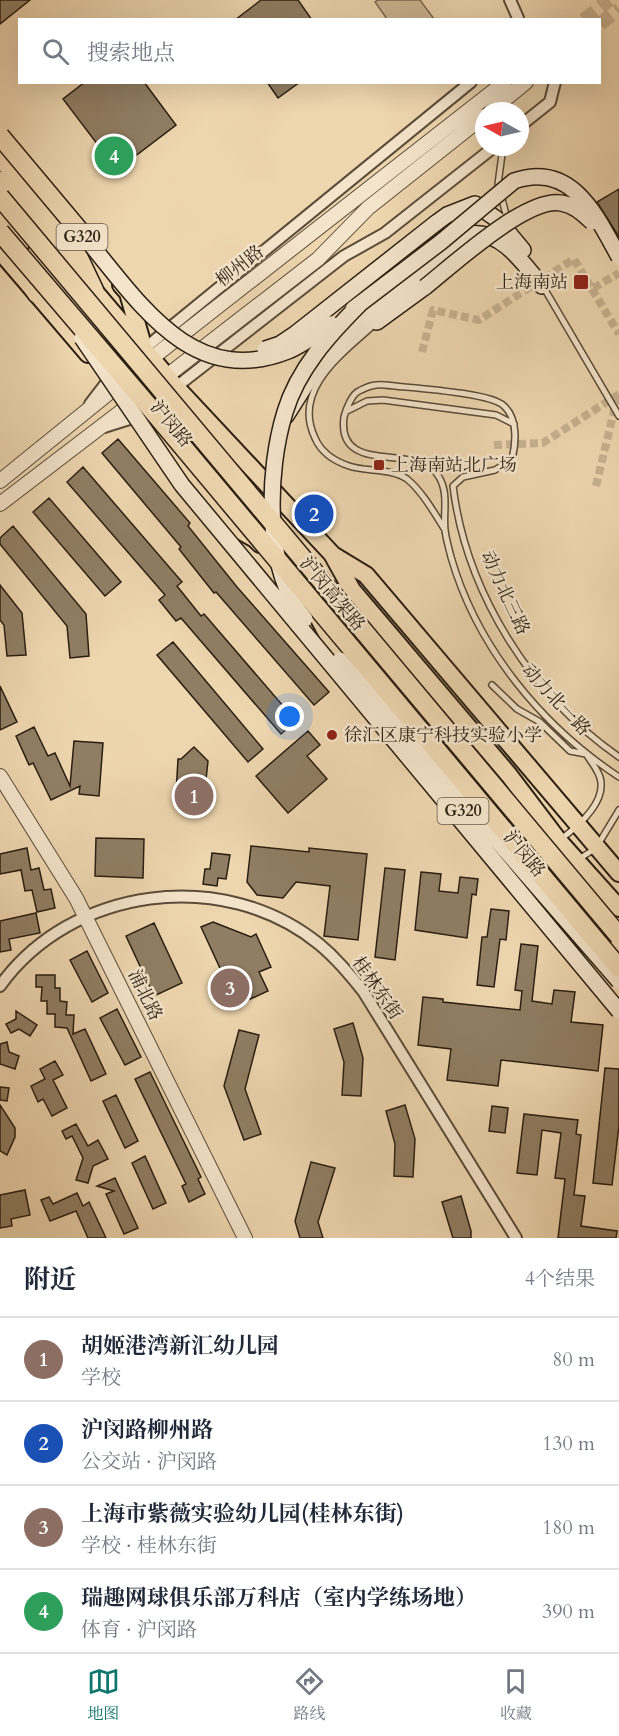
<!DOCTYPE html>
<html lang="zh">
<head>
<meta charset="utf-8">
<style>
	:root { --surface:#fff; --page:#f6f6f7; --text:#1f2937; --muted:#747a83; --line:#e0e1e3; --accent:#0f766e }
	body { margin:0; font-family:Cardo,"Noto Serif SC",serif; background:var(--page); color:var(--text) }
	.compass { position:absolute; left:475px; top:102px; width:54px; height:54px; border-radius:50%; background:var(--surface); box-shadow:0 6px 24px #0002; rotate:278deg }
	.you { position:absolute; left:290px; top:717px; width:21px; height:21px; margin:-15px; border:4px solid #fff; border-radius:50%; background:#1a73e8; box-shadow:0 0 0 9px #1a73e833 }
	.badge { display:grid; place-items:center; width:39px; height:39px; border-radius:50%; background:var(--accent); color:#fff; font-size:20px; font-weight:700 }
	.pin { position:absolute; translate:-50% -50%; border:3px solid #fff; box-shadow:0 2px 6px #0006 }
	.list { margin:0; padding:0; list-style:none }
	h2 { display:flex; justify-content:space-between; align-items:center; height:78px; margin:0; padding:0 24px; font-size:26px }
	h2 small { font-size:20px; font-weight:400; color:var(--muted) }
	.list li { display:grid; grid-template-columns:39px 1fr auto; gap:18px; align-items:center; box-sizing:border-box; height:84px; padding:0 24px; border-top:2px solid var(--line) }
	.list b { display:block; font-size:22px; white-space:nowrap }
	.list p { margin:0; font-size:20px; white-space:nowrap; color:var(--muted) }
	.list em { font-size:20px; font-style:normal; color:var(--muted) }
	.icon { flex:none; width:33px; height:33px; fill:none; stroke:currentColor; stroke-width:2; stroke-linecap:round; stroke-linejoin:round }
	.map { position:relative; flex:none; width:619px; height:1238px; overflow:hidden }
	.search { position:absolute; background:var(--surface); box-shadow:0 6px 24px #0002; left:18px; right:18px; top:18px; height:66px; display:flex; align-items:center; gap:15px; box-sizing:border-box; padding:0 21px; border-radius:0px; color:var(--muted); font-size:22px }
	.sheet { height:414px; background:var(--surface) }
	nav { display:flex; justify-content:space-around; align-items:center; box-sizing:border-box; height:84px; border-top:2px solid var(--line); background:var(--surface); font-size:16px; color:var(--muted) }
	nav a { display:grid; justify-items:center; gap:3px }
	nav .on { color:var(--accent) }
	.map>svg:first-child { display:block }
</style>
</head>
<body>
<div class="map">
<svg width="619" height="1238" viewBox="0 0 619 1238">
	<rect width="100%" height="100%" fill="#eed6af"/>
	<filter id="stains"><feTurbulence type="fractalNoise" baseFrequency=".00333" numOctaves="4"/><feColorMatrix values="0 0 0 0 .2 0 0 0 0 .09 0 0 0 0 .02 0 0 0 .5 -.17"/></filter>
	<radialGradient id="worn" r=".72"><stop offset=".6" stop-color="#630" stop-opacity="0"/><stop offset="1" stop-color="#630" stop-opacity=".3"/></radialGradient>
	<path fill="#cdb794" stroke="#7c6a53" stroke-width="1.5" d="M 378,0 L 420,0 L 434,19 L 387,19 L 375,2 Z"/>
	<path fill="#907e64" stroke="#2a1e12" stroke-width="1.5" d="M 0,0 L 30,0 L 0,24 Z
		M 261,0 L 298,0 L 312,20 L 235,20 Z
		M 85,82 L 144,82 L 176,125 L 117,170 L 63,99 Z
		M 267,82 L 300,82 L 278,98 Z
		M 619,189 L 619,237 L 597,202 Z
		M 118,439 L 190,523 L 188,526 L 237,587 L 329,692 L 314,705 L 216,592 L 214,593 L 179,549 L 181,547 L 102,453 Z
		M 83,467 L 182,582 L 177,586 L 201,616 L 204,614 L 296,721 L 281,734 L 181,618 L 176,621 L 159,600 L 165,595 L 67,482 Z
		M 49,498 L 121,582 L 105,596 L 33,512 Z
		M 13,526 L 86,614 L 89,656 L 70,658 L 67,626 L 0,544 L 0,538 Z
		M 0,585 L 22,613 L 26,655 L 7,656 L 4,625 L 0,620 Z
		M 173,642 L 263,749 L 248,762 L 157,655 Z
		M 0,686 L 17,722 L 0,730 Z
		M 34,727 L 48,756 L 55,753 L 70,786 L 74,741 L 103,743 L 99,796 L 79,794 L 80,786 L 51,800 L 33,763 L 29,765 L 16,736 Z
		M 308,731 L 320,745 L 307,756 L 327,779 L 288,813 L 256,776 Z
		M 194,747 L 208,761 L 205,789 L 215,799 L 207,808 L 185,806 L 186,793 L 176,793 L 178,759 L 181,759 Z
		M 96,838 L 144,839 L 143,878 L 95,876 Z
		M 251,846 L 309,852 L 309,848 L 367,854 L 358,940 L 324,936 L 330,886 L 296,882 L 283,898 L 257,895 L 247,882 Z
		M 27,848 L 31,870 L 39,868 L 44,890 L 51,889 L 55,908 L 37,912 L 32,890 L 25,891 L 21,870 L 0,874 L 0,854 Z
		M 212,853 L 230,855 L 226,879 L 218,878 L 217,886 L 203,884 L 205,869 L 210,869 Z
		M 385,868 L 405,870 L 395,960 L 375,957 Z
		M 421,872 L 441,874 L 439,891 L 458,893 L 460,877 L 478,879 L 476,895 L 472,894 L 467,938 L 415,930 Z
		M 491,909 L 509,911 L 506,940 L 500,939 L 494,987 L 477,985 L 482,937 L 487,937 Z
		M 36,913 L 40,933 L 9,939 L 11,950 L 0,952 L 0,921 Z
		M 213,922 L 251,937 L 256,934 L 271,967 L 259,972 L 268,991 L 237,1005 L 201,927 Z
		M 154,923 L 182,983 L 154,996 L 126,936 Z
		M 521,944 L 538,946 L 532,1001 L 552,1004 L 554,990 L 575,992 L 571,1022 L 603,1025 L 598,1071 L 501,1060 L 498,1086 L 447,1080 L 451,1049 L 418,1045 L 423,997 L 443,999 L 443,1002 L 520,1010 L 522,991 L 515,990 Z
		M 87,951 L 108,993 L 92,1002 L 70,960 Z
		M 36,975 L 55,975 L 55,988 L 60,988 L 60,1001 L 67,1002 L 66,1015 L 74,1015 L 73,1034 L 85,1029 L 106,1074 L 91,1081 L 67,1028 L 55,1027 L 55,1014 L 47,1014 L 47,1001 L 41,1001 L 42,987 L 36,987 Z
		M 117,1009 L 141,1057 L 125,1065 L 100,1018 Z
		M 16,1011 L 37,1025 L 30,1036 L 19,1029 L 11,1033 L 6,1024 L 16,1019 Z
		M 353,1023 L 363,1058 L 361,1096 L 342,1095 L 344,1062 L 334,1029 Z
		M 239,1030 L 259,1035 L 245,1089 L 261,1134 L 244,1140 L 224,1086 Z
		M 7,1042 L 9,1052 L 19,1056 L 15,1069 L 0,1064 L 0,1044 Z
		M 55,1061 L 63,1075 L 53,1080 L 67,1108 L 52,1116 L 43,1099 L 38,1102 L 31,1086 L 45,1079 L 40,1069 Z
		M 605,1068 L 619,1069 L 619,1125 L 612,1185 L 593,1183 Z
		M 150,1072 L 201,1177 L 198,1179 L 205,1194 L 189,1202 L 182,1186 L 186,1184 L 135,1079 Z
		M 0,1087 L 9,1088 L 7,1101 L 0,1100 Z
		M 116,1095 L 138,1141 L 125,1148 L 103,1101 Z
		M 0,1105 L 15,1128 L 15,1137 L 7,1155 L 0,1151 Z
		M 405,1105 L 415,1139 L 413,1177 L 394,1176 L 395,1144 L 386,1111 Z
		M 492,1106 L 508,1108 L 505,1133 L 489,1131 Z
		M 524,1114 L 578,1120 L 576,1134 L 581,1135 L 574,1195 L 585,1196 L 581,1226 L 617,1231 L 616,1238 L 558,1238 L 565,1179 L 555,1178 L 561,1133 L 542,1130 L 537,1175 L 517,1173 Z
		M 76,1124 L 88,1146 L 98,1140 L 108,1159 L 93,1166 L 88,1183 L 76,1180 L 83,1158 L 72,1136 L 66,1139 L 62,1131 Z
		M 145,1156 L 166,1203 L 153,1209 L 132,1163 Z
		M 311,1162 L 335,1168 L 318,1222 L 323,1238 L 300,1238 L 295,1221 Z
		M 115,1178 L 138,1228 L 124,1234 L 106,1194 L 114,1191 L 97,1186 Z
		M 25,1190 L 30,1215 L 11,1219 L 12,1226 L 0,1228 L 0,1195 Z
		M 77,1193 L 83,1206 L 89,1202 L 106,1238 L 88,1238 L 76,1211 L 50,1221 L 41,1200 L 49,1197 L 53,1204 Z
		M 461,1196 L 471,1231 L 471,1238 L 453,1238 L 442,1202 Z"/>
	<g fill="none" stroke-linecap="round" stroke-linejoin="round">
		<path stroke="#c7b190" stroke-width="8" stroke-dasharray="8 4" stroke-linecap="butt" d="M 592,289 L 619,334
			M 422,352 L 433,310 L 479,320 L 574,259 L 592,289 L 619,273
			M 494,445 L 543,443 L 619,394
			M 596,486 L 618,394"/>
		<path stroke="#c7b190" stroke-width="14" stroke-dasharray="14 7" stroke-linecap="butt" d="M 584,20 L 609,0
			M 600,24 L 619,9"/>
		<g stroke="#5b4c39" stroke-width="8">
			<path id="service" d="M 503,147 L 498,184 L 508,222
				M 544,288 L 619,416
				M 376,323 C 345,352 291,388 315,438 C 321,452 334,461 349,466 C 366,472 392,468 407,479 C 422,491 435,514 445,530
				M 347,411 L 367,401 L 383,400 L 496,415 L 514,424
				M 492,685 L 517,709 L 540,722 L 570,751 L 586,754 C 591,762 601,773 601,783 C 603,805 577,827 561,839
				M 619,757 C 531,696 466,592 453,486 L 463,477 L 495,470 L 512,459 C 516,443 518,419 504,406 C 490,392 408,388 385,385 C 375,384 369,386 359,391 C 352,394 346,409 344,417 C 336,478 419,441 439,477 C 449,494 443,512 445,530 C 446,539 449,549 451,557 C 477,648 542,726 619,777
				M 579,859 L 596,848 L 619,810"/>
		</g>
		<g stroke="#5b4c39" stroke-width="14">
			<path id="minor" d="M 510,0 L 518,18
				M 520,126 L 550,102 L 555,82
				M 139,353 L 471,82
				M 90,404 L 113,374
				M 104,427 L 139,416 L 344,256 L 385,233 L 494,147
				M 0,986 C 71,887 223,866 319,944 C 336,958 349,974 363,991 L 516,1238"/>
		</g>
		<g stroke="#5b4c39" stroke-width="16">
			<path id="tertiary" d="M 491,111 L 526,82
				M 159,382 L 318,259 L 368,208 L 484,116
				M 0,481 L 152,358 L 505,82
				M 0,504 L 136,400
				M 0,776 L 76,898 L 245,1238"/>
		</g>
		<g stroke="#2a1e12" stroke-width="18">
			<path id="secondary" d="M 436,223 L 447,215 L 475,204 L 498,220 L 523,250
				M 377,322 L 425,287
				M 286,416 L 312,375 L 349,334 L 468,234 C 501,229 524,264 542,286"/>
		</g>
		<g stroke="#2a1e12" stroke-width="20">
			<path id="primary" d="M 0,180 L 176,387 L 332,554 L 352,590 L 509,775 L 559,841 L 619,908
				M 0,218 L 21,243
				M 0,251 L 88,354
				M 121,285 L 128,293 L 142,342
				M 151,429 L 230,525 L 255,539 L 260,544
				M 333,555 L 366,575 L 619,873
				M 317,615 L 348,673"/>
		</g>
		<g stroke="#2a1e12" stroke-width="21">
			<path id="trunk" d="M 0,156 L 75,250 L 94,290
				M 12,255 L 37,294"/>
		</g>
		<use href="#service" stroke="#f4e4cb" stroke-width="5"/>
		<use href="#minor" stroke="#f4e4cb" stroke-width="10"/>
		<use href="#tertiary" stroke="#f4e4cb" stroke-width="14"/>
		<use href="#secondary" stroke="#f4e4cb" stroke-width="15"/>
		<use href="#primary" stroke="#eed6af" stroke-width="16"/>
		<use href="#trunk" stroke="#eed6af" stroke-width="18"/>
		<g stroke="#2a1e12" stroke-width="18" stroke-linecap="butt">
			<path id="secondary-bridge" d="M 83,235 C 137,299 191,390 288,351 C 303,345 318,333 331,324
				M 425,287 C 453,265 526,197 561,203 C 574,205 583,214 592,222
				M 353,309 L 441,242 L 514,181 C 572,161 596,215 619,257
				M 82,338 L 182,485 L 619,1011
				M 265,349 L 280,344 L 295,334 L 436,223
				M 305,619 C 263,570 267,470 285,412 C 298,369 329,335 360,304
				M 340,660 L 619,981"/>
		</g>
		<g stroke="#2a1e12" stroke-width="21" stroke-linecap="butt">
			<path id="trunk-bridge" d="M 0,136 L 83,235
				M 0,197 L 619,936
				M 0,232 L 157,416 L 619,968"/>
		</g>
		<use href="#secondary-bridge" stroke="#f4e4cb" stroke-width="15"/>
		<use href="#trunk-bridge" stroke="#eed6af" stroke-width="18"/>
	</g>
	<g fill="#8f2418" stroke="#f4e4cb" stroke-width="2">
		<rect x="573" y="274" width="16" height="16" rx="3"/>
		<rect x="373" y="459" width="12" height="12" rx="3"/>
		<circle cx="332" cy="735" r="6"/>
	</g>
	<g text-anchor="middle" dominant-baseline="central" stroke-width="5" stroke-linejoin="round" paint-order="stroke">
		<g fill="#f4e4cb" stroke="#67594a" stroke-width="1.5">
			<rect x="56.5" y="224" width="51" height="26" rx="4.5"/>
			<rect x="437.5" y="798" width="51" height="26" rx="4.5"/>
		</g>
		<g font-size="16" font-weight="bold" fill="#2a1e12">
			<text x="82" y="237">G320</text>
			<text x="463" y="811">G320</text>
		</g>
		<g font-size="18" fill="#2a1e12" stroke="#f4e4cb">
			<text transform="translate(240 266) rotate(-38)">柳州路</text>
			<text transform="translate(171 424) rotate(50)">沪闵路</text>
			<text transform="translate(505 593) rotate(65)">动力北三路</text>
			<text transform="translate(332 594) rotate(50)">沪闵高架路</text>
			<text transform="translate(556 700) rotate(47)">动力北一路</text>
			<text transform="translate(524 854) rotate(50)">沪闵路</text>
			<text transform="translate(377 988) rotate(55)">桂林东街</text>
			<text transform="translate(145 995) rotate(64)">浦北路</text>
		</g>
		<g font-size="18" fill="#2a1e12" stroke="#f4e4cb" text-anchor="start">
			<text x="568" y="282" text-anchor="end">上海南站</text>
			<text x="391" y="465">上海南站北广场</text>
			<text x="344" y="735">徐汇区康宁科技实验小学</text>
		</g>
	</g>
	<rect width="100%" height="100%" filter="url(#stains)"/>
	<rect width="100%" height="100%" fill="url(#worn)"/>
</svg>
<svg class="compass" viewBox="-18 -18 36 36"><path d="M0-13l5 13h-10z" fill="#e53935"/><path d="M0 13l5-13h-10z" fill="#747a83"/></svg>
<div class="you"></div>
<div class="pin badge" style="left:194px;top:796px;background:#8d6e63">1</div>
<div class="pin badge" style="left:314px;top:514px;background:#1a4fb4">2</div>
<div class="pin badge" style="left:230px;top:988px;background:#8d6e63">3</div>
<div class="pin badge" style="left:114px;top:156px;background:#2e9e5b">4</div>
<div class="search"><svg class="icon" aria-label="search" viewBox="0 0 24 24"><circle cx="10" cy="10" r="6"/><path d="M15 15l6 6"/></svg>搜索地点</div>
</div>
<section class="sheet">
<h2>附近<small>4个结果</small></h2>
<ul class="list">
<li><span class="badge" style="background:#8d6e63">1</span><div><b>胡姬港湾新汇幼儿园</b><p>学校</p></div><em>80 m</em></li>
<li><span class="badge" style="background:#1a4fb4">2</span><div><b>沪闵路柳州路</b><p>公交站 · 沪闵路</p></div><em>130 m</em></li>
<li><span class="badge" style="background:#8d6e63">3</span><div><b>上海市紫薇实验幼儿园(桂林东街)</b><p>学校 · 桂林东街</p></div><em>180 m</em></li>
<li><span class="badge" style="background:#2e9e5b">4</span><div><b>瑞趣网球俱乐部万科店（室内学练场地）</b><p>体育 · 沪闵路</p></div><em>390 m</em></li>
</ul>
</section>
<nav>
<a class="on"><svg class="icon" aria-label="map" viewBox="0 0 24 24"><path d="M3 6l6-2 6 2 6-2v14l-6 2-6-2-6 2zM9 4v14M15 6v14"/></svg>地图</a>
<a><svg class="icon" aria-label="directions" viewBox="0 0 24 24"><path d="M12 3l9 9-9 9-9-9zM9 14v-3h6M13 9l2 2-2 2"/></svg>路线</a>
<a><svg class="icon" aria-label="saved" viewBox="0 0 24 24"><path d="M7 4h10v16l-5-4-5 4z"/></svg>收藏</a>
</nav>
</body>
</html>
